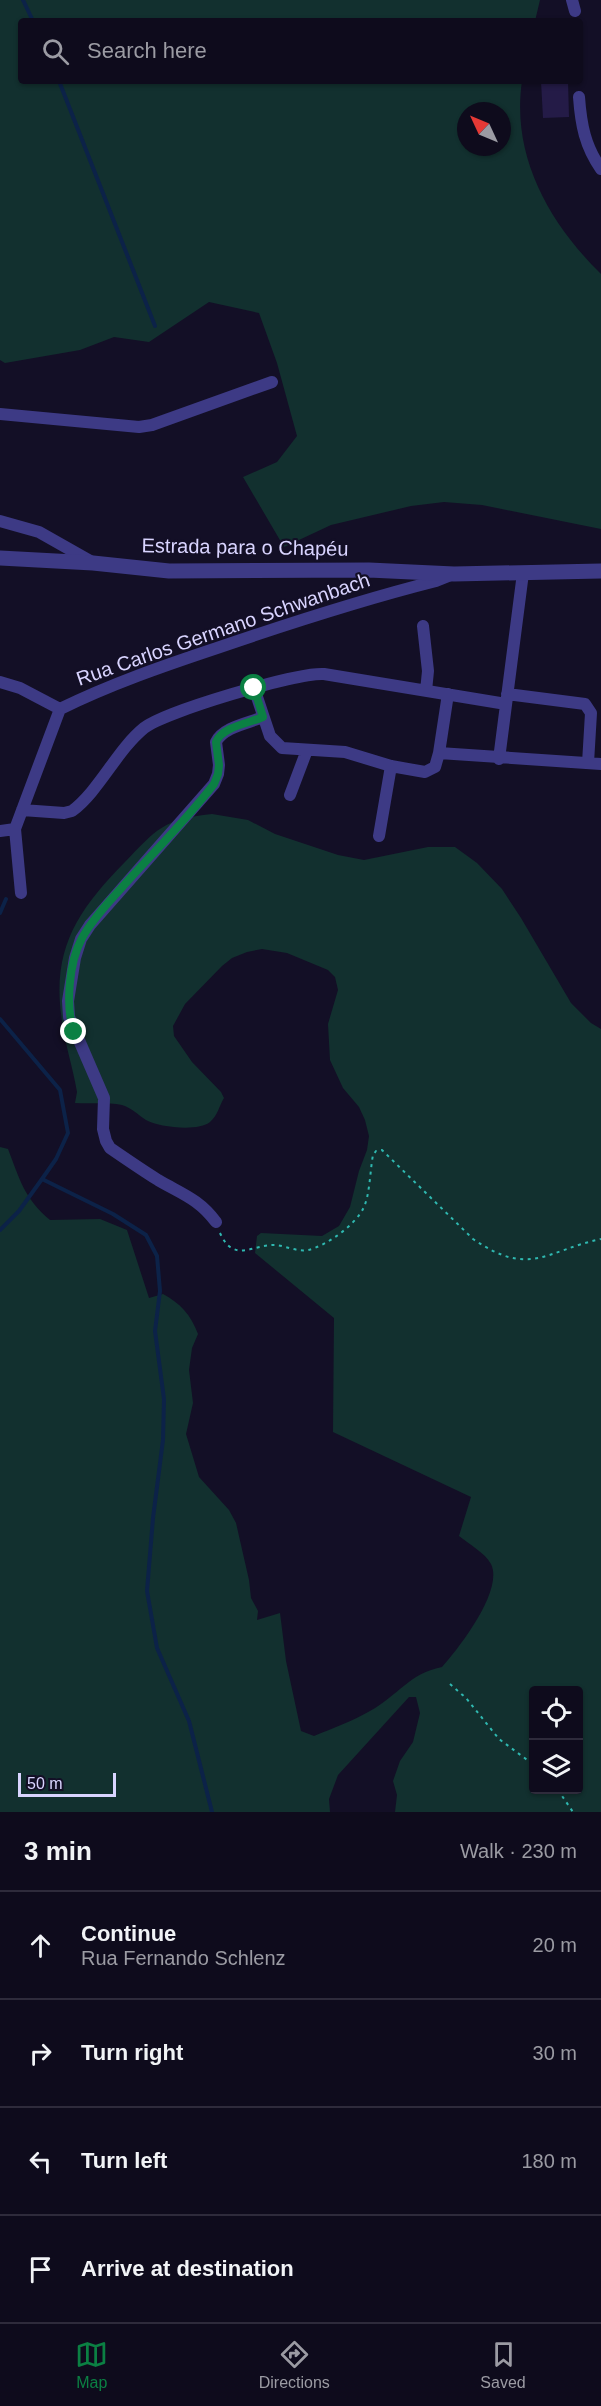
<!DOCTYPE html>
<html lang="en">
<head>
<meta charset="utf-8">
<style>
	:root { --surface:#0e0b1c; --page:#1c1929; --text:#f1f3f6; --muted:#9b9ba3; --line:#2e2b3b; --accent:#0b8043 }
	body { margin:0; font-family:Helvetica,sans-serif; background:var(--page); color:var(--text) }
	.controls { position:absolute; right:18px; bottom:18px; display:grid; overflow:hidden; border-radius:6px; box-shadow:0 2px 4px #0004 }
	.controls button { width:54px; height:54px; display:grid; place-items:center; padding:0; border:0; border-bottom:2px solid var(--line); background:var(--surface); color:var(--text); font:30px sans-serif }
	.compass { position:absolute; left:457px; top:102px; width:54px; height:54px; border-radius:50%; background:var(--surface); box-shadow:0 2px 4px #0004; rotate:314deg }
	.scale { position:absolute; left:18px; bottom:15px; width:98px; box-sizing:border-box; padding-left:6px; border:3px solid #d9d4ff; border-top:0; font-size:16px; line-height:21px; white-space:nowrap; color:#d9d4ff; -webkit-text-stroke:4px #130f26; paint-order:stroke }
	.stop { position:absolute; width:18px; height:18px; margin:-14px; border:4px solid #0b8043; border-radius:50%; background:#fff }
	.stop.end { background:#0b8043; border-color:#fff; box-shadow:0 2px 6px #0008 }
	.list { margin:0; padding:0; list-style:none }
	h2 { display:flex; justify-content:space-between; align-items:center; height:78px; margin:0; padding:0 24px; font-size:26px }
	h2 small { font-size:20px; font-weight:400; color:var(--muted) }
	.list li { display:grid; grid-template-columns:39px 1fr auto; gap:18px; align-items:center; box-sizing:border-box; height:108px; padding:0 24px; border-top:2px solid var(--line) }
	.list b { display:block; font-size:22px; white-space:nowrap }
	.list p { margin:0; font-size:20px; white-space:nowrap; color:var(--muted) }
	.list em { font-size:20px; font-style:normal; color:var(--muted) }
	.icon { flex:none; width:33px; height:33px; fill:none; stroke:currentColor; stroke-width:2; stroke-linecap:round; stroke-linejoin:round }
	.map { position:relative; flex:none; width:601px; height:1812px; overflow:hidden }
	.search { position:absolute; background:var(--surface); box-shadow:0 2px 4px #0004; left:18px; right:18px; top:18px; height:66px; display:flex; align-items:center; gap:15px; box-sizing:border-box; padding:0 21px; border-radius:6px; color:var(--muted); font-size:22px }
	.sheet { height:510px; background:var(--surface) }
	nav { display:flex; justify-content:space-around; align-items:center; box-sizing:border-box; height:84px; border-top:2px solid var(--line); background:var(--surface); font-size:16px; color:var(--muted) }
	nav a { display:grid; justify-items:center; gap:3px }
	nav .on { color:var(--accent) }
	.map>svg:first-child { display:block }
</style>
</head>
<body>
<div class="map">
<svg width="601" height="1812" viewBox="0 0 601 1812">
	<rect width="100%" height="100%" fill="#130f26"/>
	<path fill="#12302f" fill-rule="evenodd" d="M 0,0 L 540,0 L 535,21 L 21,21 L 21,81 L 522,81 C 511,156 549,223 601,274 L 601,529 L 482,505 L 444,502 L 411,506 L 331,525 L 284,547 L 243,477 L 277,462 L 297,436 L 277,363 L 259,313 L 209,302 L 149,342 L 114,337 L 80,350 L 5,363 L 0,360 ZM 466,111 L 502,111 L 502,147 L 466,147 Z
		M 212,814 L 248,820 L 275,834 L 338,855 L 364,860 L 428,847 L 455,847 L 477,863 L 502,889 L 521,918 L 571,1003 L 591,1023 L 601,1029 L 601,1812 L 395,1812 L 397,1795 L 393,1781 L 400,1761 L 413,1742 L 420,1713 L 416,1697 L 409,1697 L 338,1775 L 329,1799 L 330,1812 L 0,1812 L 0,1147 L 8,1149 C 20,1180 24,1198 50,1220 L 100,1219 L 127,1230 L 149,1298 L 163,1294 C 180,1303 191,1315 198,1334 L 192,1348 L 189,1370 L 193,1403 L 186,1434 L 199,1477 L 229,1510 L 236,1523 L 249,1580 L 251,1598 L 258,1611 L 257,1620 L 280,1613 L 286,1661 L 301,1731 L 314,1736 C 333,1728 353,1721 370,1711 C 399,1695 408,1674 442,1667 C 459,1648 504,1590 491,1564 C 485,1553 469,1544 459,1536 L 471,1497 L 333,1432 L 334,1318 L 255,1253 L 257,1236 L 261,1233 L 322,1236 L 339,1226 L 350,1207 L 359,1171 L 367,1150 L 369,1136 L 365,1120 L 359,1107 L 343,1088 L 330,1060 L 328,1024 L 338,990 L 335,977 L 328,970 L 287,953 L 262,949 L 247,952 L 232,958 L 222,966 L 185,1004 L 173,1026 L 174,1036 L 192,1062 L 221,1092 L 224,1098 C 219,1106 218,1115 210,1122 C 198,1132 158,1127 146,1120 C 138,1115 132,1108 122,1105 C 107,1102 90,1104 75,1103 L 77,1092 C 73,1068 65,1044 62,1021 C 51,950 77,911 124,863 C 157,829 163,819 212,814 ZM 534,1690 L 578,1690 L 578,1790 L 534,1790 Z"/>
	<g fill="none" stroke-linecap="round" stroke-linejoin="round">
		<path stroke="#0c2248" stroke-width="4" d="M 23,0 L 33,21
			M 59,81 L 155,326
			M 0,913 L 6,899
			M 0,1019 L 60,1090 L 68,1133 L 56,1159 L 42,1179 L 19,1211 L 0,1230
			M 42,1179 L 113,1214 L 146,1235 L 157,1256 L 160,1291 L 155,1331 L 164,1399 L 163,1440 L 153,1518 L 147,1591 L 157,1648 L 189,1721 L 212,1812"/>
	</g>
	<path fill="#241b47" d="M 541,81 L 568,81 L 569,117 L 543,118 Z"/>
	<g fill="none" stroke-linecap="round" stroke-linejoin="round">
		<path stroke="#2fb8b0" stroke-width="2" stroke-dasharray="3 4.5" stroke-linecap="butt" d="M 220,1233 C 234,1264 252,1244 276,1245 C 286,1246 297,1252 308,1250 C 326,1246 354,1226 363,1209 C 370,1196 370,1170 373,1155 L 376,1151 L 382,1150 L 473,1239 C 530,1278 545,1251 601,1239
			M 450,1684 L 466,1698 L 499,1739 L 534,1765
			M 558,1790 L 573,1812"/>
		<path stroke="#3d3a85" stroke-width="12" d="M 572,0 L 575,11
			M 579,97 C 581,125 585,146 601,169
			M 0,414 L 139,427 L 152,425 L 272,382
			M 0,521 L 39,532 L 92,562
			M 423,626 L 428,671 L 426,691
			M 0,682 L 20,688 L 60,709
			M 254,688 L 270,736 L 282,748 L 345,752 L 391,766 L 425,772 L 435,767 L 439,753 L 448,694
			M 507,694 L 585,704 L 591,713 L 588,763
			M 439,753 L 601,764
			M 499,759 L 523,573
			M 290,795 L 307,750
			M 22,810 L 64,813 L 72,811 C 99,791 117,750 144,728 C 164,712 297,672 324,674 L 506,704
			M 15,829 L 21,893
			M 0,831 L 15,829 L 60,709 C 111,684 163,666 217,648 C 290,623 361,600 436,581 L 451,575
			M 379,836 L 391,766
			M 216,1222 C 199,1199 182,1194 158,1180 C 142,1170 126,1159 110,1148 L 106,1141 L 103,1129 L 104,1098 L 69,1017 L 68,1001 L 75,958 L 81,939 L 90,925 L 214,784 L 218,774 L 219,765 L 216,742 C 223,727 249,723 263,717"/>
		<path stroke="#3d3a85" stroke-width="15" d="M 0,558 L 93,563 L 169,571 L 369,570 L 454,574 L 601,571"/>
	</g>
	<g fill="none" stroke-linecap="round" stroke-linejoin="round">
		<path stroke="#0b8043" stroke-width="8" d="M 74,1032 C 65,1006 69,962 82,938 C 93,918 110,901 125,884 C 155,851 187,819 214,784 L 218,774 L 219,765 L 216,742 C 222,727 249,723 263,717 L 254,688"/>
	</g>
	<g text-anchor="middle" dominant-baseline="central" stroke-width="4.5" stroke-linejoin="round" paint-order="stroke">
		<g font-size="20" fill="#d9d4ff" stroke="#130f26">
			<text transform="translate(245 547) rotate(1)">Estrada para o Chapéu</text>
			<text transform="translate(223 629) rotate(-19)">Rua Carlos Germano Schwanbach</text>
		</g>
	</g>
</svg>
<div class="controls">
<button><svg class="icon" aria-label="locate" viewBox="0 0 24 24"><circle cx="12" cy="12" r="6"/><path d="M12 2v4M12 18v4M2 12h4M18 12h4"/></svg></button>
<button><svg class="icon" aria-label="layers" viewBox="0 0 24 24"><path d="M12 4l9 5-9 5-9-5zM3 14l9 5 9-5"/></svg></button>
</div>
<svg class="compass" viewBox="-18 -18 36 36"><path d="M0-13l5 13h-10z" fill="#e53935"/><path d="M0 13l5-13h-10z" fill="#9b9ba3"/></svg>
<div class="scale">50 m</div>
<div class="stop" style="left:254px;top:688px"></div>
<div class="stop end" style="left:74px;top:1032px"></div>
<div class="search"><svg class="icon" aria-label="search" viewBox="0 0 24 24"><circle cx="10" cy="10" r="6"/><path d="M15 15l6 6"/></svg>Search here</div>
</div>
<section class="sheet">
<h2>3 min<small>Walk · 230 m</small></h2>
<ul class="list">
<li><svg class="icon" aria-label="ahead" viewBox="0 0 24 24"><path d="M12 20V5M6 11l6-6 6 6"/></svg><div><b>Continue</b><p>Rua Fernando Schlenz</p></div><em>20 m</em></li>
<li><svg class="icon" aria-label="right" viewBox="0 0 24 24"><path d="M7 20v-9h11M14 6l5 5-5 5"/></svg><div><b>Turn right</b></div><em>30 m</em></li>
<li><svg class="icon" aria-label="left" viewBox="0 0 24 24"><path d="M17 20v-9H6M10 6l-5 5 5 5"/></svg><div><b>Turn left</b></div><em>180 m</em></li>
<li><svg class="icon" aria-label="arrive" viewBox="0 0 24 24"><path d="M6 21V4h12l-3 4 3 4H6"/></svg><div><b>Arrive at destination</b></div></li>
</ul>
</section>
<nav>
<a class="on"><svg class="icon" aria-label="map" viewBox="0 0 24 24"><path d="M3 6l6-2 6 2 6-2v14l-6 2-6-2-6 2zM9 4v14M15 6v14"/></svg>Map</a>
<a><svg class="icon" aria-label="directions" viewBox="0 0 24 24"><path d="M12 3l9 9-9 9-9-9zM9 14v-3h6M13 9l2 2-2 2"/></svg>Directions</a>
<a><svg class="icon" aria-label="saved" viewBox="0 0 24 24"><path d="M7 4h10v16l-5-4-5 4z"/></svg>Saved</a>
</nav>
</body>
</html>
